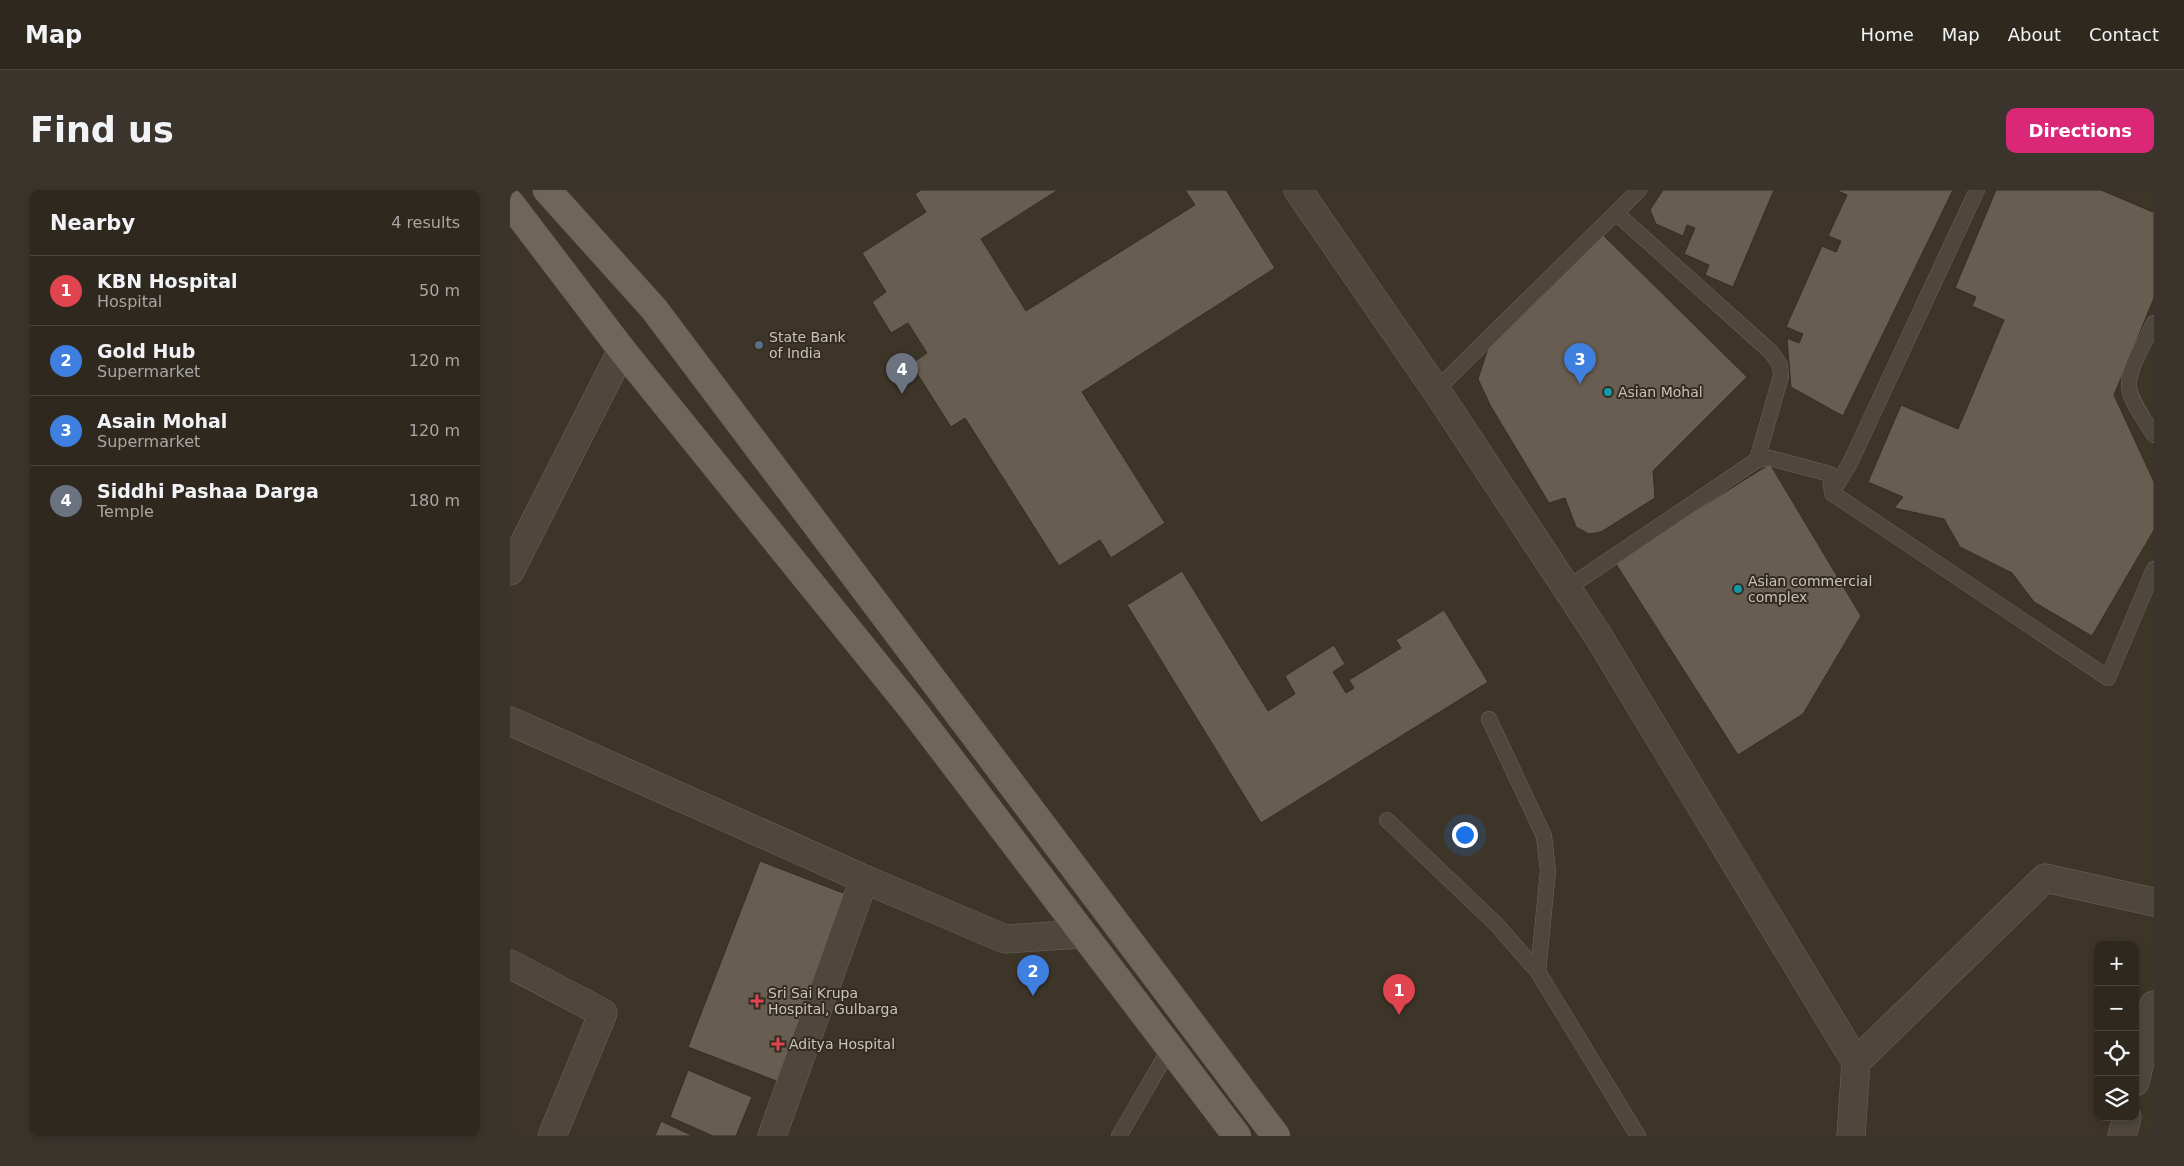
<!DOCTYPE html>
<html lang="en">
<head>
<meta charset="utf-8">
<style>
	:root { --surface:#2e281f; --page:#3a342c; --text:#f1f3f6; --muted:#a7a6a4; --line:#49443d; --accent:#db2777 }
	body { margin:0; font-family:"DejaVu Sans",sans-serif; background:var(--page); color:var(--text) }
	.controls { position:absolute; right:15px; bottom:15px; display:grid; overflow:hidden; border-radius:10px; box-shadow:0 2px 8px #0003 }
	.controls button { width:45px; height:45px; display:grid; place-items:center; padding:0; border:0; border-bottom:1px solid var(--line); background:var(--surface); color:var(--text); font:25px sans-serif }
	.you { position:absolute; left:954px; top:644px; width:18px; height:18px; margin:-12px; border:4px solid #fff; border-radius:50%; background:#1a73e8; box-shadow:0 0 0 8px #1a73e833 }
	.badge { display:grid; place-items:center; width:32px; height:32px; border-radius:50%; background:var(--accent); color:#fff; font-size:16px; font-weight:700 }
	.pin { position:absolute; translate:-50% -41px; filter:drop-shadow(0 1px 2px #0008) }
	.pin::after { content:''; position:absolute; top:26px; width:18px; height:15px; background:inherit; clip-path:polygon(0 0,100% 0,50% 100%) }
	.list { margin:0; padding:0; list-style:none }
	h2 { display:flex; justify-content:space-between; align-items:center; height:65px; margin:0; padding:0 20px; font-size:21px }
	h2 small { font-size:16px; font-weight:400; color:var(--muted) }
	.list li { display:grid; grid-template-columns:32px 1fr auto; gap:15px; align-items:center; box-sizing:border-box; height:70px; padding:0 20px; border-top:1px solid var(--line) }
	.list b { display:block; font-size:19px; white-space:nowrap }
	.list p { margin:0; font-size:16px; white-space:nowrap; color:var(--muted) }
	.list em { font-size:16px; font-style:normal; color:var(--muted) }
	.icon { flex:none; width:28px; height:28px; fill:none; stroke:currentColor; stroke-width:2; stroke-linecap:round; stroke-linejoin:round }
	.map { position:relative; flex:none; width:1644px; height:946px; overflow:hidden; border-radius:10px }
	header { display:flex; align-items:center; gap:30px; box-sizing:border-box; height:70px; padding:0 25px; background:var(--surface); border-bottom:1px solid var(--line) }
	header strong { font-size:24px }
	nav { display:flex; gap:28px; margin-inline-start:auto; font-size:18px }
	.intro { display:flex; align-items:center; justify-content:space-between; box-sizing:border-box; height:120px; padding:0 30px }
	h1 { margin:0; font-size:35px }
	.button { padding:12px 22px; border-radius:10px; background:var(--accent); color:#fff; font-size:18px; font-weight:700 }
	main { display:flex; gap:30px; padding:0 30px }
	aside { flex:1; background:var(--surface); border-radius:10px; box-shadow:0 2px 8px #0003 }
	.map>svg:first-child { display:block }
</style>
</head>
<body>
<header>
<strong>Map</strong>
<nav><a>Home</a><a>Map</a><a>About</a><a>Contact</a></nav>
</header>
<div class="intro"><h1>Find us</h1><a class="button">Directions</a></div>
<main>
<aside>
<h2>Nearby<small>4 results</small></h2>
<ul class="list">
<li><span class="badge" style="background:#e0444e">1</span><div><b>KBN Hospital</b><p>Hospital</p></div><em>50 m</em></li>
<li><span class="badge" style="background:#3f7fe0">2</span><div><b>Gold Hub</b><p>Supermarket</p></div><em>120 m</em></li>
<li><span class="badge" style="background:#3f7fe0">3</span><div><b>Asain Mohal</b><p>Supermarket</p></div><em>120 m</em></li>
<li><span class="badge" style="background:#6b7280">4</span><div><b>Siddhi Pashaa Darga</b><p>Temple</p></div><em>180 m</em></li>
</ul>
</aside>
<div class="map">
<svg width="1644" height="946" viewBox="0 0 1644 946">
	<rect width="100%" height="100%" fill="#3e3529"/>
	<path fill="#675d50" stroke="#362e24" d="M 411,0 L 548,0 L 471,49 L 516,121 L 685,15 L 675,0 L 716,0 L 765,78 L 572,202 L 655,333 L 601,368 L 590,350 L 549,376 L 455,228 L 441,237 L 401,174 L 417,163 L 398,133 L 381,143 L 362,112 L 376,102 L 352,63 L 416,22 L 405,4 Z
		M 1153,0 L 1264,0 L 1223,97 L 1195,85 L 1199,75 L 1174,64 L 1185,38 L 1177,35 L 1173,46 L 1146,34 L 1140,20 Z
		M 1326,0 L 1443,0 L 1333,226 L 1281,197 L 1277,148 L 1289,153 L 1293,144 L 1276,137 L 1312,56 L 1326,62 L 1331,51 L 1318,46 L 1337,5 Z
		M 1486,0 L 1591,0 L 1643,22 L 1644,20 L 1644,108 L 1604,205 L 1644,292 L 1644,340 L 1582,446 L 1524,412 L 1502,383 L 1450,357 L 1434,329 L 1384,318 L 1393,307 L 1358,292 L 1391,215 L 1448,239 L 1494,130 L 1462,116 L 1466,107 L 1445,98 Z
		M 1090,42 L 1237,187 L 1143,281 L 1145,308 L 1091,342 L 1079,344 L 1066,337 L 1055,308 L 1039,313 L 980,215 L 968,189 L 982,146 Z
		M 1260,274 L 1351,426 L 1293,524 L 1228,565 L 1104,371 Z
		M 672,381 L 758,521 L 785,504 L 775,486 L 824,455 L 835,474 L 823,482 L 836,503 L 844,498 L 839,490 L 891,458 L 886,450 L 934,420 L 978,492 L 751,633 L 617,415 Z
		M 250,671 L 341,706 L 269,892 L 178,857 Z
		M 178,880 L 242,907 L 226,946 L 203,946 L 160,927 Z
		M 151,931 L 183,946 L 145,946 Z"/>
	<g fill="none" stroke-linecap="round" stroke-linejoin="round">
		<g stroke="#6c655b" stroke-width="16">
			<path id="service" d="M 1106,23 L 1261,162 L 1270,175 L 1271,186 L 1247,270
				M 1644,133 C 1637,148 1617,180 1619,197 C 1621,213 1636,231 1644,245
				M 926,200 L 1129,0
				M 1322,303 L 1598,488 L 1644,379
				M 1056,399 L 1247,270 L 1260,268 L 1320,284 L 1322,303 L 1340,273 L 1467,0
				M 979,529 L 1034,646 L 1038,681 L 1028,782
				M 877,630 L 987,735 L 1028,782 L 1128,946
				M 609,946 L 660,858"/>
		</g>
		<g stroke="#6c655b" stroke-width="29">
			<path id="minor" d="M 0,381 L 112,160
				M 0,774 L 93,823 L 42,946
				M 1346,872 L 1535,688 L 1644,712
				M 1625,892 L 1644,815
				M 262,946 L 354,689
				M 1612,946 L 1617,927"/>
		</g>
		<g stroke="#6c655b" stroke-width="29">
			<path id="tertiary" d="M 788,0 L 926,200 L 1087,444 L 1346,872 L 1341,946
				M 0,531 L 354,689 L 495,749 L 572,744"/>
		</g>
		<g stroke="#585047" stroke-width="29">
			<path id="primary" d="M 37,0 L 144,119 L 766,946
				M 0,13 L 112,160 L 403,520 L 727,946"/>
		</g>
		<use href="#service" stroke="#4f473d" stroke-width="15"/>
		<use href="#minor" stroke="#4f473d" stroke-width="28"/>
		<use href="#tertiary" stroke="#4f473d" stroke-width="28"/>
		<use href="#primary" stroke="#6e665b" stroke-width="28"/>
	</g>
	<circle fill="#5c6f8a" stroke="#342c22" stroke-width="2" cx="249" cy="155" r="5"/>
	<g fill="#0f9aa8" stroke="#342c22" stroke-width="2">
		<circle cx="1098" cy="202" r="5"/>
		<circle cx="1228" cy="399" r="5"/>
	</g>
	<g fill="#e0444e" stroke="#342c22" stroke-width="2">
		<path d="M244.5 803.5h5v5h5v5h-5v5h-5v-5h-5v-5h5z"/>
		<path d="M265.5 846.5h5v5h5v5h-5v5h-5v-5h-5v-5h5z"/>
	</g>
	<g text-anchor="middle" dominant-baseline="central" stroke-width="4" stroke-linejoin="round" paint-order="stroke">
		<g font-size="14" fill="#c9c3ba" stroke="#342c22" text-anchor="start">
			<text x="259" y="147">State Bank<tspan x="259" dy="16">of India</tspan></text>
			<text x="1108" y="202">Asian Mohal</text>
			<text x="1238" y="391">Asian commercial<tspan x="1238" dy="16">complex</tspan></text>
			<text x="258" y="803">Sri Sai Krupa<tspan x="258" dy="16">Hospital, Gulbarga</tspan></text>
			<text x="279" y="854">Aditya Hospital</text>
		</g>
	</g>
</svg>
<div class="controls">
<button>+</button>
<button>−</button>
<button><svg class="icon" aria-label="locate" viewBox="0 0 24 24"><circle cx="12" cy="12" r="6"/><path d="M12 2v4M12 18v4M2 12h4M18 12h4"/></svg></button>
<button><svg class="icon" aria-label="layers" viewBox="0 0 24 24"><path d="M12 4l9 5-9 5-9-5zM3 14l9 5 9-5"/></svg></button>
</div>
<div class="you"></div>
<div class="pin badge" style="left:889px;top:825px;background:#e0444e">1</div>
<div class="pin badge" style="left:523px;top:806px;background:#3f7fe0">2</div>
<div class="pin badge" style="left:1070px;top:194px;background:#3f7fe0">3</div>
<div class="pin badge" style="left:392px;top:204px;background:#6b7280">4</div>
</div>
</main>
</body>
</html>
